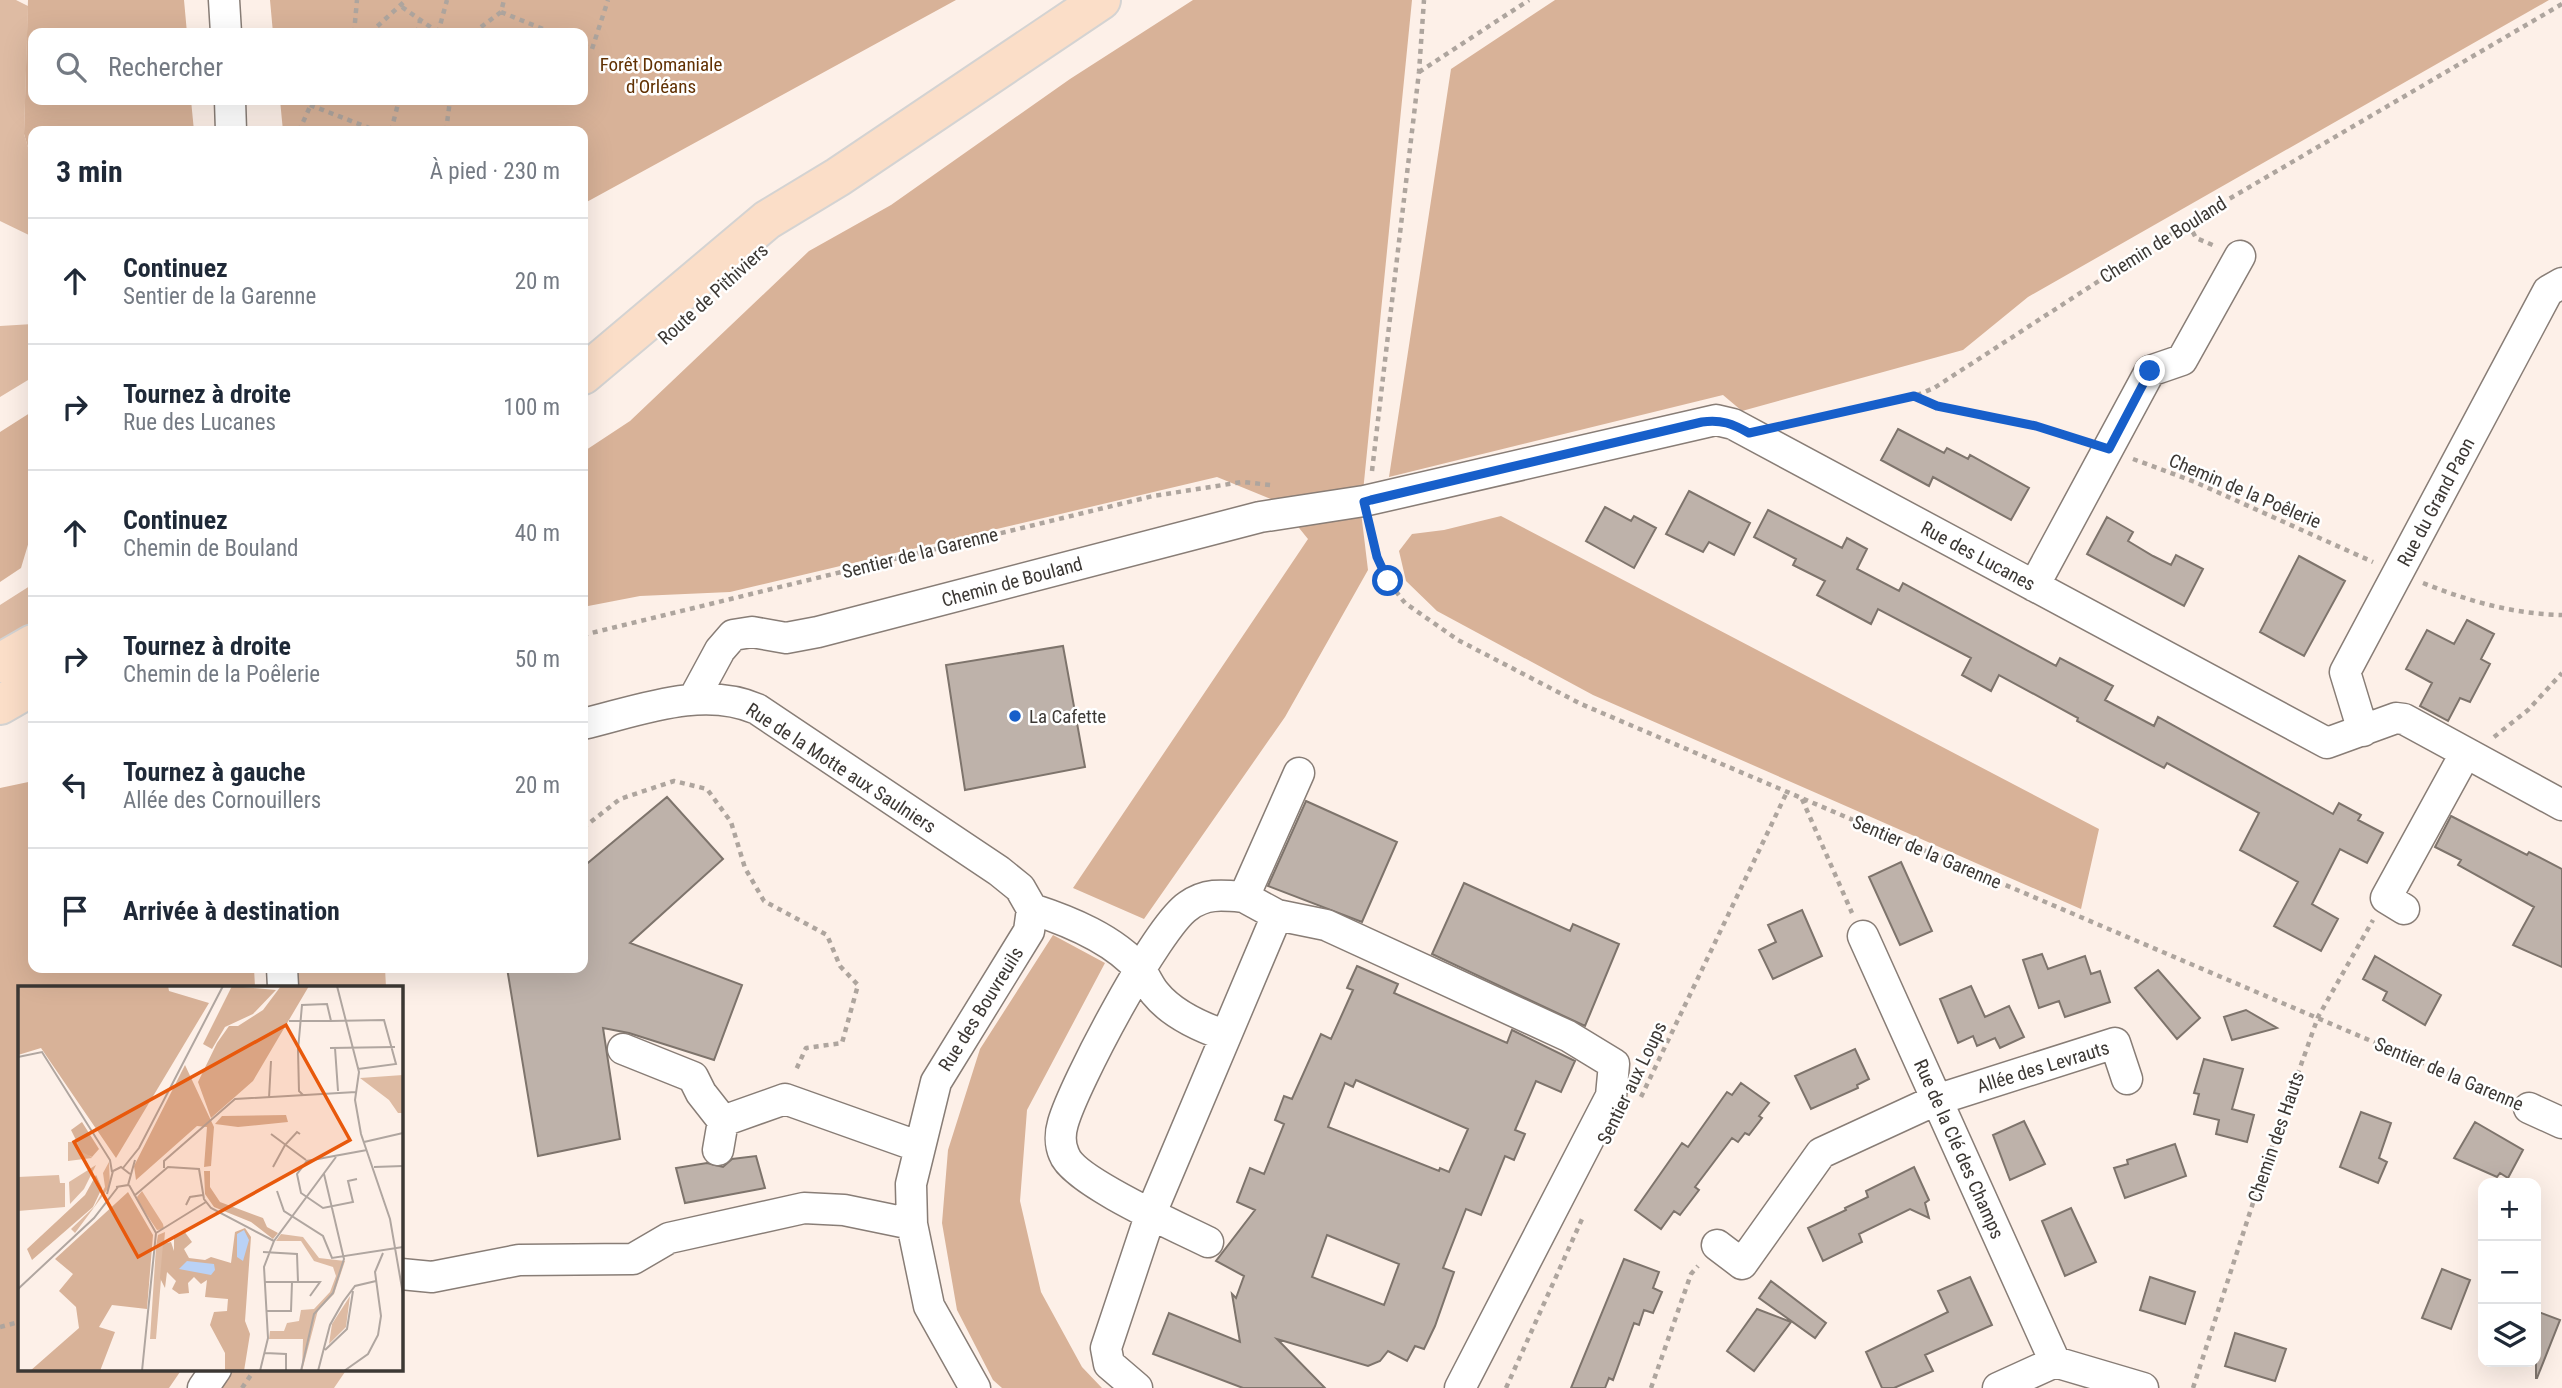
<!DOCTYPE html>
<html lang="fr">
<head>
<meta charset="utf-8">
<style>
	:root { --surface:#fff; --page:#f2f2f3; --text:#1f2937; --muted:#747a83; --line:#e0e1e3 }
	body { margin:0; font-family:"Roboto Condensed",sans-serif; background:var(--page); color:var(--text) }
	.controls { position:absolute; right:21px; bottom:21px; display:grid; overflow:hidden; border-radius:14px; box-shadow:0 7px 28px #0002 }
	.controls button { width:63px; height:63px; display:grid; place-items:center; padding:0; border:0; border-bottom:2px solid var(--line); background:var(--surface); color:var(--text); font:35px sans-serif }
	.stop { position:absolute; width:21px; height:21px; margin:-16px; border:5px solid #175fca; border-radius:50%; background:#fff }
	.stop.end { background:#175fca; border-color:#fff; box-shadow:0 2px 7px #0008 }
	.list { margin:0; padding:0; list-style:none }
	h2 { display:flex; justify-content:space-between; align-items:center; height:91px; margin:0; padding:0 28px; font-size:30px }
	h2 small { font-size:23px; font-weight:400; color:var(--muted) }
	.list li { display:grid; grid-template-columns:46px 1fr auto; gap:21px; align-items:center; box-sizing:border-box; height:126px; padding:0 28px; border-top:2px solid var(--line) }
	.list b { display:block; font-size:26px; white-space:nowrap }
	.list p { margin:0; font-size:23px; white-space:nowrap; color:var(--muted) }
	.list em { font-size:23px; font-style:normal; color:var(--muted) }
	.icon { flex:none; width:38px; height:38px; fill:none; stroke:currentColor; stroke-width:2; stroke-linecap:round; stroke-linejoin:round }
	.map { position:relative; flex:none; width:2562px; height:1388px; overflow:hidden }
	.search { position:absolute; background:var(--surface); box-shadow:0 7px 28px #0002; left:28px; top:28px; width:560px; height:77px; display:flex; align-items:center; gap:18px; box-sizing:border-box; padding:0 24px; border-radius:14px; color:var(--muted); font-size:26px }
	.panel { position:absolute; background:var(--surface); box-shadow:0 7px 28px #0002; left:28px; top:126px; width:560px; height:847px; border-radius:14px }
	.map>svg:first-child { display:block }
</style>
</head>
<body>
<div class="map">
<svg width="2562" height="1388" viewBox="0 0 2562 1388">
	<rect width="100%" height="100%" fill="#fdf0e8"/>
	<path fill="#debba3" d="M 0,0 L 16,0 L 28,6 L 24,134 L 33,164 L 33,237 L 0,221 Z
		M 33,324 L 33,377 L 0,397 L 0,326 Z
		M 33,584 L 33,629 L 0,649 L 0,605 Z
		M 290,968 L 385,968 L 386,987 L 291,987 Z
		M 232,1369 L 347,1369 L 334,1388 L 217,1388 Z"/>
	<path fill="#d8b298" d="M 28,0 L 184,0 L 187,33 L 33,33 L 33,100 L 191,100 L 194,131 L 33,131 L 33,164 L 24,134 Z
		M 270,0 L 956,0 L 583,204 L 583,131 L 283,131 L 280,100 L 583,100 L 583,33 L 273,33 Z
		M 1193,0 L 1412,0 L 1361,512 L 1368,570 L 1285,717 L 1144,919 L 1073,888 L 1308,539 L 1278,502 L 1217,477 L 730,592 L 640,596 L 583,607 L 583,452 L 630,421 L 809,251 L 891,205 L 1070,79 Z
		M 1555,0 L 2549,0 L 2028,297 L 1963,350 L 1742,411 L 1723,395 L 1389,477 L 1451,69 Z
		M 33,411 L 33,528 L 21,568 L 0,582 L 0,432 Z
		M 1501,516 L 2099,829 L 2081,909 L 1593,695 L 1437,611 L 1406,581 L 1399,551 L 1412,534 L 1444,530 Z
		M 33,781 L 33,968 L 254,968 L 255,987 L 19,987 L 19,1369 L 182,1369 L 169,1388 L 0,1388 L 0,788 Z
		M 1053,935 L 1105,963 L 1027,1110 L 1020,1201 L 1041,1292 L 1082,1367 L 1102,1388 L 1002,1388 L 993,1380 L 957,1310 L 942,1223 L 948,1150 L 980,1049 Z"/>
	<path fill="#beb2aa" stroke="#7e746c" stroke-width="2" fill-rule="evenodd" d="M 1898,429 L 1944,453 L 1947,448 L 1968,459 L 1970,455 L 2029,488 L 2011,520 L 1933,477 L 1929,486 L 1881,460 Z
		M 1689,491 L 1750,523 L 1734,555 L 1709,542 L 1703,552 L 1666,534 Z
		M 1605,507 L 1631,521 L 1634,516 L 1656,528 L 1634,568 L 1586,541 Z
		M 1768,510 L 1842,548 L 1847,538 L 1867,549 L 1857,569 L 1899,591 L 1903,583 L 2056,666 L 2060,658 L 2113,686 L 2105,700 L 2154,726 L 2158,717 L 2333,814 L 2339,803 L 2361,815 L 2358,820 L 2383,833 L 2367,863 L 2340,849 L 2312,904 L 2338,919 L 2321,951 L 2274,926 L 2298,882 L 2240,850 L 2259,813 L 2167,763 L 2164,768 L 2077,721 L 2078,718 L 1999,675 L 1991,691 L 1962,675 L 1971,658 L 1878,609 L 1871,624 L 1817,595 L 1825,581 L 1793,565 L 1796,559 L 1754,537 Z
		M 2107,517 L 2133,532 L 2128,541 L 2153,556 L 2171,565 L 2176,555 L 2203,569 L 2184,606 L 2087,554 Z
		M 2299,556 L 2345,581 L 2304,656 L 2260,632 Z
		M 2467,620 L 2494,634 L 2481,659 L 2490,664 L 2470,702 L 2460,698 L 2448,721 L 2420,706 L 2432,683 L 2406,669 L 2427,630 L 2454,644 Z
		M 1063,646 L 1085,767 L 965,790 L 946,665 Z
		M 667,797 L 723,859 L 630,943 L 742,985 L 714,1060 L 629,1033 L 603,1028 L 620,1139 L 538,1156 L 507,968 L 583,968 L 583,867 Z
		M 1306,801 L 1397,842 L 1362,922 L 1268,886 Z
		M 2451,816 L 2527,855 L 2529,852 L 2562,869 L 2562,967 L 2513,945 L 2534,907 L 2458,865 L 2461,860 L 2435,847 Z
		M 1901,862 L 1932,931 L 1900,945 L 1869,877 Z
		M 1464,883 L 1570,931 L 1573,924 L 1619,944 L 1585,1026 L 1432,954 Z
		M 1802,910 L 1822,956 L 1773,979 L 1759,950 L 1776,942 L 1768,925 Z
		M 2042,954 L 2048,969 L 2085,956 L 2091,974 L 2100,971 L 2110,1002 L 2065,1017 L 2059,1001 L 2039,1008 L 2023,960 Z
		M 2375,956 L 2441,995 L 2425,1025 L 2383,1000 L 2387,992 L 2363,979 Z
		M 1357,966 L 1398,984 L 1394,993 L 1507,1043 L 1512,1030 L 1575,1061 L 1561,1092 L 1536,1081 L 1515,1130 L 1525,1134 L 1514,1160 L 1505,1156 L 1481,1215 L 1466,1209 L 1443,1268 L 1454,1272 L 1435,1326 L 1424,1349 L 1415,1346 L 1407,1361 L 1388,1351 L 1380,1361 L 1368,1366 L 1277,1339 L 1325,1388 L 1243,1388 L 1153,1354 L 1169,1313 L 1240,1342 L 1232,1294 L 1236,1298 L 1244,1276 L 1216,1261 L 1255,1210 L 1237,1202 L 1250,1168 L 1264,1174 L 1284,1124 L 1275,1120 L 1284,1096 L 1292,1099 L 1321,1034 L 1331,1039 L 1353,990 L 1347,988 ZM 1356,1080 L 1468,1129 L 1449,1172 L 1440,1168 L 1439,1171 L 1328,1127 L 1345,1083 L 1353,1087 ZM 1327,1235 L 1399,1264 L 1384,1305 L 1312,1277 Z
		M 2158,970 L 2200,1018 L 2177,1039 L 2135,988 Z
		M 1971,986 L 1985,1017 L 2009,1006 L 2024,1037 L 2000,1048 L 1995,1038 L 1977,1046 L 1973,1036 L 1958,1043 L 1940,999 Z
		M 2246,1010 L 2277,1028 L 2232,1040 L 2224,1017 Z
		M 1855,1049 L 1869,1079 L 1857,1085 L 1858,1088 L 1811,1109 L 1795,1076 Z
		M 2204,1059 L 2243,1069 L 2232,1109 L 2254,1115 L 2247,1142 L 2216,1134 L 2219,1120 L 2194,1114 L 2199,1094 L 2194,1093 Z
		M 1741,1083 L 1769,1103 L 1759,1116 L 1762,1118 L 1749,1135 L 1745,1133 L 1738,1142 L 1732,1138 L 1695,1187 L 1699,1190 L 1680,1215 L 1674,1211 L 1661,1229 L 1635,1210 L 1682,1143 L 1688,1147 L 1727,1092 L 1732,1095 Z
		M 2361,1112 L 2391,1123 L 2379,1158 L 2387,1162 L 2378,1183 L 2340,1167 Z
		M 2024,1121 L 2045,1164 L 2010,1180 L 1993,1135 Z
		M 2475,1122 L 2523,1150 L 2508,1178 L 2500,1173 L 2497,1177 L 2454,1158 Z
		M 2175,1144 L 2186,1176 L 2125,1198 L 2114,1168 L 2128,1164 L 2127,1160 Z
		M 756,1156 L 765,1188 L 685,1203 L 676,1168 L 707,1163 L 723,1167 L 732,1159 Z
		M 1914,1167 L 1929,1200 L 1925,1203 L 1929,1218 L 1910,1209 L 1859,1234 L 1862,1242 L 1823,1261 L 1808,1228 L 1846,1210 L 1845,1208 L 1868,1197 L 1866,1191 Z
		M 2071,1208 L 2096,1262 L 2065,1276 L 2042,1221 Z
		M 1624,1259 L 1659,1272 L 1653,1288 L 1662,1292 L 1653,1313 L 1644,1310 L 1639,1325 L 1634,1323 L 1613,1380 L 1609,1378 L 1605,1388 L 1571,1388 Z
		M 2442,1269 L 2470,1280 L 2451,1329 L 2422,1318 Z
		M 1970,1277 L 1992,1325 L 1925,1355 L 1933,1371 L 1894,1388 L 1882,1388 L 1866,1352 L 1948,1312 L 1938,1291 Z
		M 2150,1277 L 2195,1292 L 2185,1324 L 2140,1310 Z
		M 1771,1281 L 1826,1323 L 1815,1338 L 1759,1298 Z
		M 1757,1309 L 1791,1322 L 1754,1371 L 1727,1351 Z
		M 2536,1311 L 2560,1320 L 2537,1378 L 2536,1378 Z
		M 2235,1333 L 2286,1349 L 2275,1381 L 2225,1366 Z"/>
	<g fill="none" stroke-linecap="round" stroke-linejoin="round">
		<g stroke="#887d76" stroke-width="33">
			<path id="minor" d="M 224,0 L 226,33
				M 230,100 L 231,131
				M 2034,586 L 2150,371 L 2182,360 L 2240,256
				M 694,698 L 720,650 L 733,635 L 752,632 L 786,638 L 818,632 L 1260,517 L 1364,501 L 1716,420 L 1733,424 L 2327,743 L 2396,718 L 2404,719 L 2562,805
				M 583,724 C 638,711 702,685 757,709 L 999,871 L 1020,888 L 1032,909
				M 2363,731 L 2345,672 L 2548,291 L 2562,283
				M 1299,773 L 1244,897 L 1277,915 L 1326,925 L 1568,1036 L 1614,1064 L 1611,1096 L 1460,1388
				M 1032,909 C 1069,921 1114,939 1140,970 C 1146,977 1149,986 1155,993 C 1171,1013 1201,1027 1224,1035
				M 2404,909 L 2386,898 L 2465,754
				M 1863,936 L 2055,1362
				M 282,968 L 283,987
				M 623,1049 L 693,1077 L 701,1093 L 723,1121
				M 2529,1108 L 2562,1123
				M 718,1150 L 723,1121 L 785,1099 L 920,1147
				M 1208,1242 C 1180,1228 1073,1181 1064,1154 C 1060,1145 1060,1133 1063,1123 C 1074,1084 1157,927 1188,906 C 1206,893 1222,895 1244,897
				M 1717,1245 L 1742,1264 L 1821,1153 L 1936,1100 L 2115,1043 L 2127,1079
				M 401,1274 L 432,1277 L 519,1260 L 633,1259 L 669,1238 L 804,1208 L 844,1210 L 912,1224
				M 203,1388 L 216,1369
				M 975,1388 L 929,1306 L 912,1224 L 911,1184 L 936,1082 L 1029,931 L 1032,909
				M 1137,1388 L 1109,1364 L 1106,1348 L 1151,1213 L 1277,915
				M 1998,1388 L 2055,1362 L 2143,1388"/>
		</g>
		<g stroke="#d4d3d2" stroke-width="42">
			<path id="major" d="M 583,375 L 767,220 L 838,177 L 1101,0
				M 0,663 L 33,644
				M 0,705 L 33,686"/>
		</g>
		<path stroke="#aea59e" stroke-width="4.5" stroke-dasharray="5 5" stroke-linecap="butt" d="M 402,7 L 439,33
			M 501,12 L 553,33
			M 354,33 L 357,0
			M 370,33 L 406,0
			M 417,33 L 420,21
			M 438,33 L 447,0
			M 473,33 L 501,12 L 504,0
			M 583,45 L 592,49 L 608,0
			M 1419,72 L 1529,0
			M 310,105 L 377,131
			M 299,131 L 313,100
			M 391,131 L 399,100
			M 446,131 L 450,100
			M 2188,223 L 2196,238 L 2215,246
			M 1915,396 L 1937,406 L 2036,426 L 2082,441
			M 1790,424 L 1915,396 L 1934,388 L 2188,223 L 2562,4
			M 2133,459 L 2195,482 L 2373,562
			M 1372,471 L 1419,72 L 1424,0
			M 1370,527 L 1377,557 L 1388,581 L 1405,603 L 1458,640 L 1581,704 L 2505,1098
			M 2423,583 C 2468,601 2513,614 2562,615
			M 583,635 L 1153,496 L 1242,482 L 1271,485
			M 2494,737 L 2528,710 L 2562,673
			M 1802,799 L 1852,913
			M 583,828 L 620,799 L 674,781 L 707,789 L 731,822 L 745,868 L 764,901 L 827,935 L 840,966 L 858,985 L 842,1043 L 806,1048 L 795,1072
			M 1641,1097 L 1787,792
			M 0,1327 L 19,1322
			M 242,1388 L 255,1369
			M 1506,1388 L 1582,1219
			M 1651,1388 L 1691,1274 L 1698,1266
			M 2193,1388 L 2264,1169 L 2318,1017 L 2373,920"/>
		<use href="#minor" stroke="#fff" stroke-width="30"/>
		<use href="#major" stroke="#fbdec8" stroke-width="38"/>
	</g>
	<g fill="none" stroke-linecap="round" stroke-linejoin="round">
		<path stroke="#175fca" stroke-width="9" d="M 1388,581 L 1377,557 L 1364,502 L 1371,500 L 1702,422 C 1721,419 1733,424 1749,433 L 1914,396 L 1937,406 L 2036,426 L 2109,449 L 2150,371"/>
	</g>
	<circle fill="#175fca" stroke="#fff" stroke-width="2.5" cx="1015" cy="716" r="7"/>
	<g text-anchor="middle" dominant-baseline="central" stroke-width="5" stroke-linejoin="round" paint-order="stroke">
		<g font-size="19" fill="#613103" stroke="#fff">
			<text x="661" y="64">Forêt Domaniale<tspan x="661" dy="22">d'Orléans</tspan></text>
		</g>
		<g font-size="19" fill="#3c3834" stroke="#fff">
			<text transform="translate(2163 240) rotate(-32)">Chemin de Bouland</text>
			<text transform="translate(713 294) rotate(-42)">Route de Pithiviers</text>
			<text transform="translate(2245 491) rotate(23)">Chemin de la Poêlerie</text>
			<text transform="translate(2436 502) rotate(-62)">Rue du Grand Paon</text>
			<text transform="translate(920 553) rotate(-14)">Sentier de la Garenne</text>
			<text transform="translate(1978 556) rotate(28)">Rue des Lucanes</text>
			<text transform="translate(1012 582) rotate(-15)">Chemin de Bouland</text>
			<text transform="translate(841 768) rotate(33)">Rue de la Motte aux Saulniers</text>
			<text transform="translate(1927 852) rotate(23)">Sentier de la Garenne</text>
			<text transform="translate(981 1009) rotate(-58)">Rue des Bouvreuils</text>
			<text transform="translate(2043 1067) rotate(-17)">Allée des Levrauts</text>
			<text transform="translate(2449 1074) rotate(23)">Sentier de la Garenne</text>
			<text transform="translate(1632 1083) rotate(-64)">Sentier aux Loups</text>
			<text transform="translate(2276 1137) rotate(-71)">Chemin des Hauts</text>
			<text transform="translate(1959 1149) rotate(66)">Rue de la Clé des Champs</text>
		</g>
		<g font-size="19" fill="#3c3834" stroke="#fff" text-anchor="start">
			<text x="1029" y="716">La Cafette</text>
		</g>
	</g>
	<g transform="translate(18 986)">
		<rect width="385" height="385" fill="#fdf0e8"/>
		<path d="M 385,89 L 385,127 L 380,127 L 371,114 L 342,92 ZM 50,156 L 59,156 L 74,172 L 50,175 ZM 91,176 L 92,200 L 57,247 L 53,243 L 76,221 L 87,201 L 85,187 ZM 78,179 L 66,203 L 52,218 L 51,196 ZM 41,189 L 42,197 L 47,197 L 47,221 L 0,225 L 0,191 ZM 124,205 L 145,238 L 146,243 L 139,244 L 121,217 L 119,211 ZM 147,246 L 138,353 L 132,353 L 138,261 L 140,249 ZM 263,248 L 285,251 L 301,272 L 327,275 L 316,308 L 300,324 L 284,385 L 285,353 L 251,353 L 252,345 L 266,345 L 269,337 L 281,335 L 283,324 L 296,323 L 312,306 L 318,290 L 315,281 L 296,275 L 283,255 L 258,255 ZM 332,310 L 328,341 L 311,358 L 314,338 Z" fill="#debba3"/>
		<path d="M 0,0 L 150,0 L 151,5 L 191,17 L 98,172 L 23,62 L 0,69 ZM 214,0 L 258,4 L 235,28 L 207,41 L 194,63 L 185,58 ZM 263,0 L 291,0 L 235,95 L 193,132 L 180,96 L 199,57 L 211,40 L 220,40 L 245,24 ZM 167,79 L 196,141 L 193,180 L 186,181 L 189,141 L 179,140 L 118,194 L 116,180 ZM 268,129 L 270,136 L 220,141 L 197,138 L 204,130 ZM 64,136 L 81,163 L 74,171 L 64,166 L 53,144 ZM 186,185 L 192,185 L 192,201 L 202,216 L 245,232 L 249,241 L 260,247 L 255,253 L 233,236 L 196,221 L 187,208 ZM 78,189 L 84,202 L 75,221 L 14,274 L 9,263 L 67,209 ZM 110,206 L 135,249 L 129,323 L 94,319 L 81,341 L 97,346 L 82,385 L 12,385 L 61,342 L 58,321 L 41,305 L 55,288 L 37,273 ZM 227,242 L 233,251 L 227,335 L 232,348 L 226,385 L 207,385 L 207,367 L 192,339 L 196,326 L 209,325 L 210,313 L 187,311 L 189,294 L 183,298 L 176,291 L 170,297 L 171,307 L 161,308 L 154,303 L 158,295 L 149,286 L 147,302 L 142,292 L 145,258 L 153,256 L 156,265 L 156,252 L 166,245 L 174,256 L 166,263 L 171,272 L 187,274 L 193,271 L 213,277 L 217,246 Z" fill="#d8b298"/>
		<path d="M 226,244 L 231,254 L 225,275 L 219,271 L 219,248 ZM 169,275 L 196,278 L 197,284 L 193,289 L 161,283 Z" fill="#bad2f6"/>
		<path fill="none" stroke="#b0a6a0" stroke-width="2" d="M 319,0 L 341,86 L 337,114 L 343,148 L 372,233 L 385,308M 271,35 L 313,35M 312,62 L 377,61M 317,62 L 320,105M 0,71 L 24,66 L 92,174 L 94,186M 285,109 L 281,105 L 280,64 L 284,19 L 309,18 L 313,35 L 366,34 L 378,78 L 340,83M 251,112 L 253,75M 253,148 L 288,174M 346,156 L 385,147M 255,181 L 267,159 L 279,146 L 282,148M 356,181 L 385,180M 105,182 L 121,162 L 205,0M 146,182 L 146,175 L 217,113 L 338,106M 339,193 L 330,195 L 335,216 L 305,222 L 283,207 L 279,188 L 289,175 L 349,164M 111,199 L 138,247 L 124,385M 98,201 L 110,199 L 117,174M 259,205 L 266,225 L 305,250 L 314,272 L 385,261M 89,208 L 95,185 L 103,181 L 112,188M 116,210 L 150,181 L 181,183 L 186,213 L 193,222 L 256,255M 168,219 L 172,211 L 185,209M 138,247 L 188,216M 245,266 L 279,268 L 280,296M 246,296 L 302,296 L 292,310M 0,303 L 76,232 L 100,201M 248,325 L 273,325 L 274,296M 307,364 L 329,343 L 335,305M 247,367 L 268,368 L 268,385M 242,385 L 250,352 L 246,281 L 256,255 L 318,171M 283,385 L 296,328 L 315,307 L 326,273 L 306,188M 300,385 L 312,339 L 325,316 L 337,300 L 358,295M 326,385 L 350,368 L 360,349 L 363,330 L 357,286 L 365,267"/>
		<path fill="#e8590c" fill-opacity="0.15" stroke="#e8590c" stroke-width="3.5" d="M 268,39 L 332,154 L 120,271 L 56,156 Z"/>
		<rect width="385" height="385" fill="none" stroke="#3c3834" stroke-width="3.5"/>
	</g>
</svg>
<div class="controls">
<button>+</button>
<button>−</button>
<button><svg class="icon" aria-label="layers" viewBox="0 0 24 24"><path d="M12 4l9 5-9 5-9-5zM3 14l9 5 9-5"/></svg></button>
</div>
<div class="stop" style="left:1388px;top:581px"></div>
<div class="stop end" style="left:2150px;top:371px"></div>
<div class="search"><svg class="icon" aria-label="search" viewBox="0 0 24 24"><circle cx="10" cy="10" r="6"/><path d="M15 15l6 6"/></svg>Rechercher</div>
<section class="panel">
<h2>3 min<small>À pied · 230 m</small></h2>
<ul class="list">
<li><svg class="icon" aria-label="ahead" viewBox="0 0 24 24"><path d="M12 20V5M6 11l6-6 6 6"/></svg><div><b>Continuez</b><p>Sentier de la Garenne</p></div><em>20 m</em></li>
<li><svg class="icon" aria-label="right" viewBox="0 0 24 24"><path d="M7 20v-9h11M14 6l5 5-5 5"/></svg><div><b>Tournez à droite</b><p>Rue des Lucanes</p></div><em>100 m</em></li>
<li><svg class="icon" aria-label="ahead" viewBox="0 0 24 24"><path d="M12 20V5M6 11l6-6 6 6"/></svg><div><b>Continuez</b><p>Chemin de Bouland</p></div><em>40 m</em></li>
<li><svg class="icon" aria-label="right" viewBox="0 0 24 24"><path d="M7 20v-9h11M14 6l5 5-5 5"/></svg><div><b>Tournez à droite</b><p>Chemin de la Poêlerie</p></div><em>50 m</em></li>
<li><svg class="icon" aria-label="left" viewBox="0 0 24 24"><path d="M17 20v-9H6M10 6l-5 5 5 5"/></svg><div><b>Tournez à gauche</b><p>Allée des Cornouillers</p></div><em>20 m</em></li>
<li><svg class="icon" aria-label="arrive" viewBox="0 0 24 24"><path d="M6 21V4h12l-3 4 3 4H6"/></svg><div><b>Arrivée à destination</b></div></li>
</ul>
</section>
</div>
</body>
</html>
